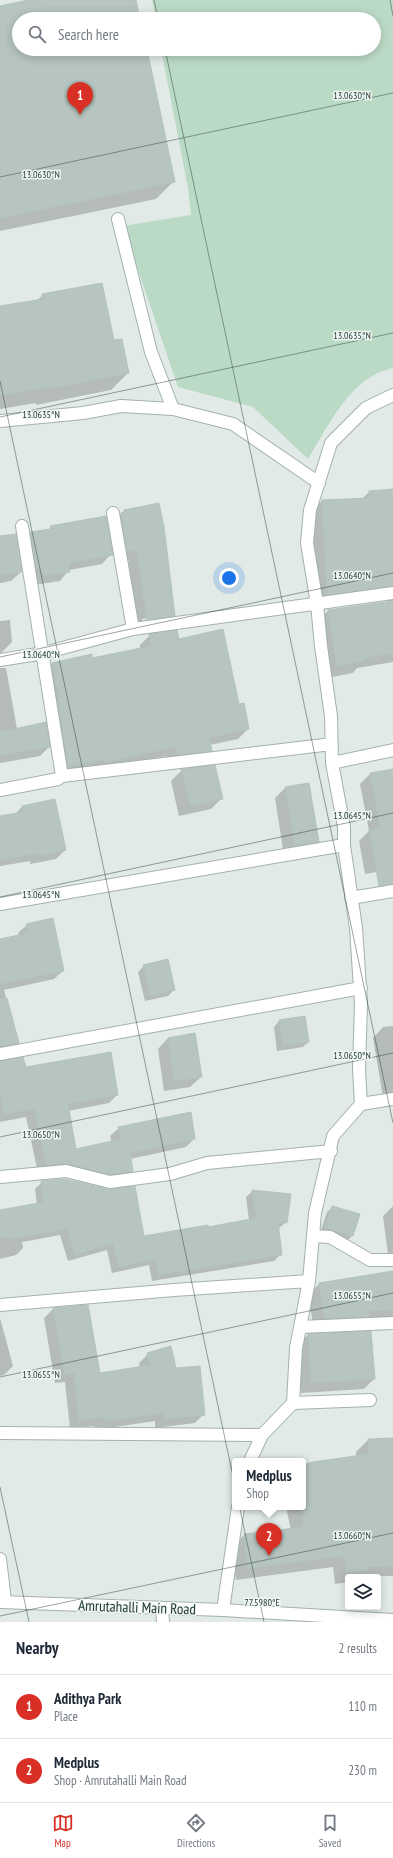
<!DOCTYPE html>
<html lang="en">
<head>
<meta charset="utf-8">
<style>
	:root { --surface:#fff; --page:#f6f6f7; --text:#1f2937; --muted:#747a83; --line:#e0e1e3; --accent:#d93025 }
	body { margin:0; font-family:"PT Sans Narrow",sans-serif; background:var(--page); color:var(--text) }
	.controls { position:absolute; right:12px; bottom:12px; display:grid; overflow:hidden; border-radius:4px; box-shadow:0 2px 10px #0003 }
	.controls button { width:36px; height:36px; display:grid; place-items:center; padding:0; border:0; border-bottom:1px solid var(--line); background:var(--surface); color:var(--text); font:20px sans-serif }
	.you { position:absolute; left:229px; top:578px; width:14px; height:14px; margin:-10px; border:3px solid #fff; border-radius:50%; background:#1a73e8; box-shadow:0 0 0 6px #1a73e833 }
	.badge { display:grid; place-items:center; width:26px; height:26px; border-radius:50%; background:var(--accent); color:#fff; font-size:13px; font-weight:700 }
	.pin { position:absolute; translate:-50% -33px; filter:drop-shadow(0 1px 2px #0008) }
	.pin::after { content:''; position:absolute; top:21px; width:14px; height:12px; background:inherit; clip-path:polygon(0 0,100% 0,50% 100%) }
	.popup { position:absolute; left:232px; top:1458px; width:74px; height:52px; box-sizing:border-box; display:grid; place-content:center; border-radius:4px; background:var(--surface); filter:drop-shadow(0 1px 3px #0005); font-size:13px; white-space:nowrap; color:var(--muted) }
	.popup b { font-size:15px; color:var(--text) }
	.popup::after { content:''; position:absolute; left:50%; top:100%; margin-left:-8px; border:8px solid transparent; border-top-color:var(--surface) }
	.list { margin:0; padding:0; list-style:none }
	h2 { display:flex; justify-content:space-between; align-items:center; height:52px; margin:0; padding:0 16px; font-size:17px }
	h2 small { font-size:13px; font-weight:400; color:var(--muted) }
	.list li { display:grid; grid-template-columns:26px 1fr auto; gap:12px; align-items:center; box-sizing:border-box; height:64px; padding:0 16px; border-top:1px solid var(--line) }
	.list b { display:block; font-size:15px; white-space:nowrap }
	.list p { margin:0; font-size:13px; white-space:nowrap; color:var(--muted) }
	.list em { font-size:13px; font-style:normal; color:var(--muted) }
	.icon { flex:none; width:22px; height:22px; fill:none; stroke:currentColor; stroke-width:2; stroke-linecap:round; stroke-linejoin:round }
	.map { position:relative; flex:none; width:393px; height:1622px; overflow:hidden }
	.search { position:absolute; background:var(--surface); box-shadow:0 2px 10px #0003; left:12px; right:12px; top:12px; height:44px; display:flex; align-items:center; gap:10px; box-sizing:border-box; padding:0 14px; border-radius:22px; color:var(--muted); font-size:15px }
	.sheet { height:180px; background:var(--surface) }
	nav { display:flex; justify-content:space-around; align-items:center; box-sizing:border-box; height:56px; border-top:1px solid var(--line); background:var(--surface); font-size:11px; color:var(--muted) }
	nav a { display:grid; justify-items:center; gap:2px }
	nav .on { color:var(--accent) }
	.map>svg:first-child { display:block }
</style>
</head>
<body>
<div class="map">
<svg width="393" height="1622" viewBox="0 0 393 1622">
	<rect width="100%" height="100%" fill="#e1eae6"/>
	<path fill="#bbdac5" d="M 152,0 L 393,0 L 393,368 C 350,377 329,425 308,459 L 253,407 L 178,387 L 123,226 L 191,215 L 188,188 L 161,49 L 374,49 L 374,19 L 156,19 Z"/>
	<path fill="#0003" fill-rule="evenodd" d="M 33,0 L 135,0 L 139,19 L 19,19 L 19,49 L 146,49 L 174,181 L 156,199 L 0,231 L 0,7 Z
		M 43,295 L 113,342 L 128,373 L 111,390 L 36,405 L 36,403 L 0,409 L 0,307 L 36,301 Z
		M 393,490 L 393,662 L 357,668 L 353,673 L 326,678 L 316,622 L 328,611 L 388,602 L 387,600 L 316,606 L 311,512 L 322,501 L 362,499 L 369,492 Z
		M 124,511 L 174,615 L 165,624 L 138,628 L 128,558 L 119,560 L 112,523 ZM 166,616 L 166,618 L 142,621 L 142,619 Z
		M 51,527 L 111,554 L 102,564 L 69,570 L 60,581 L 34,585 L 21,542 L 31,533 L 48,530 Z
		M 0,537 L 21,572 L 11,581 L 0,583 Z
		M 10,620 L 12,642 L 0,654 L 0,621 Z
		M 150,635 L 178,640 L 238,705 L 248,729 L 238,739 L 210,745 L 211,750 L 201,760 L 168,764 L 166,756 L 96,771 L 61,776 L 42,674 L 52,664 L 91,655 L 92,659 L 140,649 L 140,645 Z
		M 0,668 L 6,668 L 17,729 L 49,747 L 40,756 L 0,763 Z
		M 182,770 L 222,798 L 211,809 L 179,816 L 171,781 Z
		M 393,770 L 393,869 L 365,874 L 359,841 L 369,831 L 360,784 L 370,774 Z
		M 285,788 L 318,841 L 307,852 L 284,856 L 275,798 Z
		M 23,806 L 65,850 L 56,859 L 30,864 L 30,861 L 0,866 L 0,817 L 14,815 Z
		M 27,925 L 63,971 L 54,979 L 4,990 L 18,1043 L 10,1051 L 0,1053 L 0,940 L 19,936 L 18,933 Z
		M 144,966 L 174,990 L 168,996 L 145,1001 L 138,972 Z
		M 279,1021 L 308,1042 L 303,1047 L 277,1051 L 274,1027 Z
		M 393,1026 L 393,1095 L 383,1097 L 373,1038 L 383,1027 Z
		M 168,1038 L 201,1077 L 190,1087 L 164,1091 L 158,1049 Z
		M 0,1062 L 117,1095 L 109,1103 L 68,1111 L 76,1150 L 112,1142 L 110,1136 L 119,1128 L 194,1139 L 186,1147 L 130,1159 L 132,1171 L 124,1179 L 59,1172 L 38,1173 L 26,1117 L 0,1122 Z
		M 42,1182 L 143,1237 L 207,1228 L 249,1220 L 246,1197 L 253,1191 L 286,1222 L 278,1229 L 281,1254 L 274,1261 L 152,1281 L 149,1265 L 112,1273 L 107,1250 L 68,1261 L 60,1235 L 22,1242 L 23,1248 L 16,1255 L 0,1259 L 0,1211 L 37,1205 L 35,1189 Z
		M 393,1206 L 393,1264 L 389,1262 L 383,1216 Z
		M 333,1207 L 352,1236 L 347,1241 L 320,1233 L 327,1212 Z
		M 393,1272 L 393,1319 L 314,1329 L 308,1295 L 319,1284 Z
		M 87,1306 L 99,1375 L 140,1368 L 139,1363 L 148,1354 L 175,1369 L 204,1414 L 195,1423 L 155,1428 L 155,1421 L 95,1430 L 94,1426 L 70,1428 L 65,1382 L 55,1383 L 44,1318 L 53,1309 Z
		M 0,1318 L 13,1366 L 4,1375 L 0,1376 Z
		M 370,1333 L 374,1379 L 364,1389 L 301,1393 L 298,1345 L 308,1335 Z
		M 393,1439 L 393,1576 L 348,1577 L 348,1582 L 335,1584 L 333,1567 L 236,1580 L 232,1547 L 244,1535 L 291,1530 L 286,1507 L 303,1507 L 303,1465 L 356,1457 L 356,1452 L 368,1440 Z"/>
	<path fill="#b6c5bf" stroke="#b4c3bd" d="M 28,0 L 136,0 L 140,19 L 19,19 L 19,49 L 147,49 L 175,182 L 0,218 L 0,6 Z
		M 102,283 L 114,340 L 122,339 L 129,373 L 53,388 L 53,387 L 0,395 L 0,306 L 43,299 L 42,294 Z
		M 393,489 L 393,586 L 327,595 L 322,500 L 369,498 L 369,491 Z
		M 159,503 L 164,527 L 175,616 L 147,620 L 137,550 L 127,552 L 121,513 L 124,512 L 124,510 Z
		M 106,516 L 113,555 L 69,563 L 70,572 L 43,576 L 42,569 L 37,570 L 30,532 L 51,529 L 50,526 Z
		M 16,534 L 22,572 L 0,575 L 0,536 Z
		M 393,601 L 393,653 L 365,658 L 365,661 L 337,666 L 328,610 Z
		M 223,629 L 239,704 L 244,703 L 249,729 L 209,738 L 212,751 L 178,755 L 176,747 L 106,762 L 105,759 L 68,767 L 57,697 L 59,697 L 52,663 L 92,654 L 92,658 L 151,646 L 149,634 L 177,630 L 179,639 Z
		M 46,722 L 50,747 L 0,755 L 0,732 Z
		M 215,765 L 223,799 L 190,806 L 181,769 Z
		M 393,769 L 393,884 L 379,886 L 369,830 L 380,828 L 370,773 Z
		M 309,783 L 319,842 L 295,846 L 285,787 Z
		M 55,799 L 66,850 L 39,856 L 38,853 L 0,860 L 0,816 L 23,812 L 22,806 Z
		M 53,918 L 64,971 L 0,984 L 0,939 L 28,933 L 26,924 Z
		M 168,959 L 175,990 L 150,996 L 143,965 Z
		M 7,998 L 19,1043 L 0,1046 L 0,999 Z
		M 305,1016 L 309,1042 L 283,1046 L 279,1020 Z
		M 195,1033 L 202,1077 L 174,1081 L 168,1038 Z
		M 111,1052 L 118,1095 L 68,1104 L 76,1149 L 121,1139 L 118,1127 L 191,1112 L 195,1139 L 130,1153 L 133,1171 L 110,1174 L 68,1164 L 46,1165 L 34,1109 L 4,1114 L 0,1092 L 0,1061 L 23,1057 L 26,1067 Z
		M 65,1179 L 108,1189 L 135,1186 L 144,1236 L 208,1225 L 208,1227 L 256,1218 L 252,1190 L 291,1194 L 287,1223 L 278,1222 L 282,1255 L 158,1275 L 156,1259 L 119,1267 L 113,1243 L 75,1255 L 67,1229 L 10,1239 L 9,1236 L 0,1238 L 0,1210 L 44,1202 L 41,1181 Z
		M 332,1206 L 360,1214 L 353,1236 L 325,1227 Z
		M 393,1271 L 393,1310 L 369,1311 L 369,1317 L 325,1318 L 319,1283 Z
		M 88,1305 L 100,1373 L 150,1365 L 147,1353 L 171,1346 L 176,1368 L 200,1366 L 205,1415 L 164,1419 L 164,1413 L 104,1421 L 103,1417 L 79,1420 L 74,1373 L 64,1375 L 53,1308 Z
		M 371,1331 L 375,1379 L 311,1383 L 308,1334 Z
		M 393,1438 L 393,1566 L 368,1567 L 368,1570 L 346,1572 L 345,1556 L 248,1568 L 244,1534 L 303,1527 L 303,1465 L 313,1462 L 369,1454 L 368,1439 Z"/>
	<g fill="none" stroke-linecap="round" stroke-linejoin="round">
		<g stroke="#a4b1ad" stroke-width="14">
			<path id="service" d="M 293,1403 L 370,1400"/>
		</g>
		<g stroke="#a4b1ad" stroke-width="14">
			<path id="minor" d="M 118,219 L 151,352 L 173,409 L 233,424 L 319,483
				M 0,421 L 83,413 L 121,406 L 173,409
				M 133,629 L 393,593
				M 0,660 L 44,653 L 133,629 L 113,513
				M 332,763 L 393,750
				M 62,776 L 332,744
				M 0,790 L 58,779 L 62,776 L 22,526
				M 351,898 L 393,891
				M 0,904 L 344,845
				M 0,1054 L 361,988
				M 361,1104 L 393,1099
				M 0,1177 L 66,1171 L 110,1182 L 170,1174 L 207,1163 L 331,1151
				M 313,1236 L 330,1237 L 370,1260 L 393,1260
				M 0,1305 L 174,1290 L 309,1281
				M 300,1327 L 393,1323
				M 0,1433 L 262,1435
				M 250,1461 L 262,1435 L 293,1403 L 296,1348 L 309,1281 L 315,1213 L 333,1136 L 361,1104 L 359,1070 L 361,1003 L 356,928 L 344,845 L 344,827 L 332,763 L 331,716 L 321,646 L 317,604 L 307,543 L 310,510 L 331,443 L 366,408 L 393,395
				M 0,1559 L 5,1601
				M 162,1608 L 163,1622
				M 223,1610 L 238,1507"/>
		</g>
		<g stroke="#a4b1ad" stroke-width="14">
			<path id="tertiary" d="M 0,1602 L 223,1610 L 393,1620"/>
		</g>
		<use href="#service" stroke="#fff" stroke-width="12"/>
		<use href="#minor" stroke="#fff" stroke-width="12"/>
		<use href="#tertiary" stroke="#fff" stroke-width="12"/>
	</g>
	<path fill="none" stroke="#223934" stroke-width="1" stroke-opacity="0.45" d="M 154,0 L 158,19M 390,0 L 393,16M 165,49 L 393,1123M 0,177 L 393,93M 0,381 L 264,1622M 0,417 L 393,333M 0,657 L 393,573M 0,897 L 393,813M 0,1137 L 393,1053M 0,1377 L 393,1293M 0,1487 L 29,1622M 0,1616 L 393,1533"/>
	<g text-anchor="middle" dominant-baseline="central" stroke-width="3" stroke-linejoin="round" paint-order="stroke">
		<g font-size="15" fill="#223934" stroke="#f1f7f4">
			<text transform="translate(137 1607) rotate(2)">Amrutahalli Main Road</text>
		</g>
	</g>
	<g font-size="10" text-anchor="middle" fill="#223934" stroke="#f1f7f4" stroke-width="3" stroke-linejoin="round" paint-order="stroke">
		<text x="352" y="99">13.0630°N</text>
		<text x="41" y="178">13.0630°N</text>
		<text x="352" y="339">13.0635°N</text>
		<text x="41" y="418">13.0635°N</text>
		<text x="352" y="579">13.0640°N</text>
		<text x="41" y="658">13.0640°N</text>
		<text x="352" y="819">13.0645°N</text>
		<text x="41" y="898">13.0645°N</text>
		<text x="352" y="1059">13.0650°N</text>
		<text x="41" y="1138">13.0650°N</text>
		<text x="352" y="1299">13.0655°N</text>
		<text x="41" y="1378">13.0655°N</text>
		<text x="352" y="1539">13.0660°N</text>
		<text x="262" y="1606">77.5980°E</text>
	</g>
</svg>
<div class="controls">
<button><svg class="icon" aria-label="layers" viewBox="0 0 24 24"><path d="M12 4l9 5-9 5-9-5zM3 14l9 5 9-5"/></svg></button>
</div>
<div class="you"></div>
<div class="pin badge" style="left:80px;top:115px">1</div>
<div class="pin badge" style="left:269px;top:1556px">2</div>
<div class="popup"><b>Medplus</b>Shop</div>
<div class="search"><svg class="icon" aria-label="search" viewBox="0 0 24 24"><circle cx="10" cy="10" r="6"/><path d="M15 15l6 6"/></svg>Search here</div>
</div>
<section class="sheet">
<h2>Nearby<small>2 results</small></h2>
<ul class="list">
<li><span class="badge">1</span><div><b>Adithya Park</b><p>Place</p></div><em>110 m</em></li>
<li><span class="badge">2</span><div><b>Medplus</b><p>Shop · Amrutahalli Main Road</p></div><em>230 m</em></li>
</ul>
</section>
<nav>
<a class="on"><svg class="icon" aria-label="map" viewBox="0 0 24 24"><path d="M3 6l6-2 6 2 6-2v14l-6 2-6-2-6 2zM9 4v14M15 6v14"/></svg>Map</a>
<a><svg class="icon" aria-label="directions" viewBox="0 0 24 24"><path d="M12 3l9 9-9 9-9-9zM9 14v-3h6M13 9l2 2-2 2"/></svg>Directions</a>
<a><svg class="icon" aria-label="saved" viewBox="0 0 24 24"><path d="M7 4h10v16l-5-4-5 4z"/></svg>Saved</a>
</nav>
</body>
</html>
